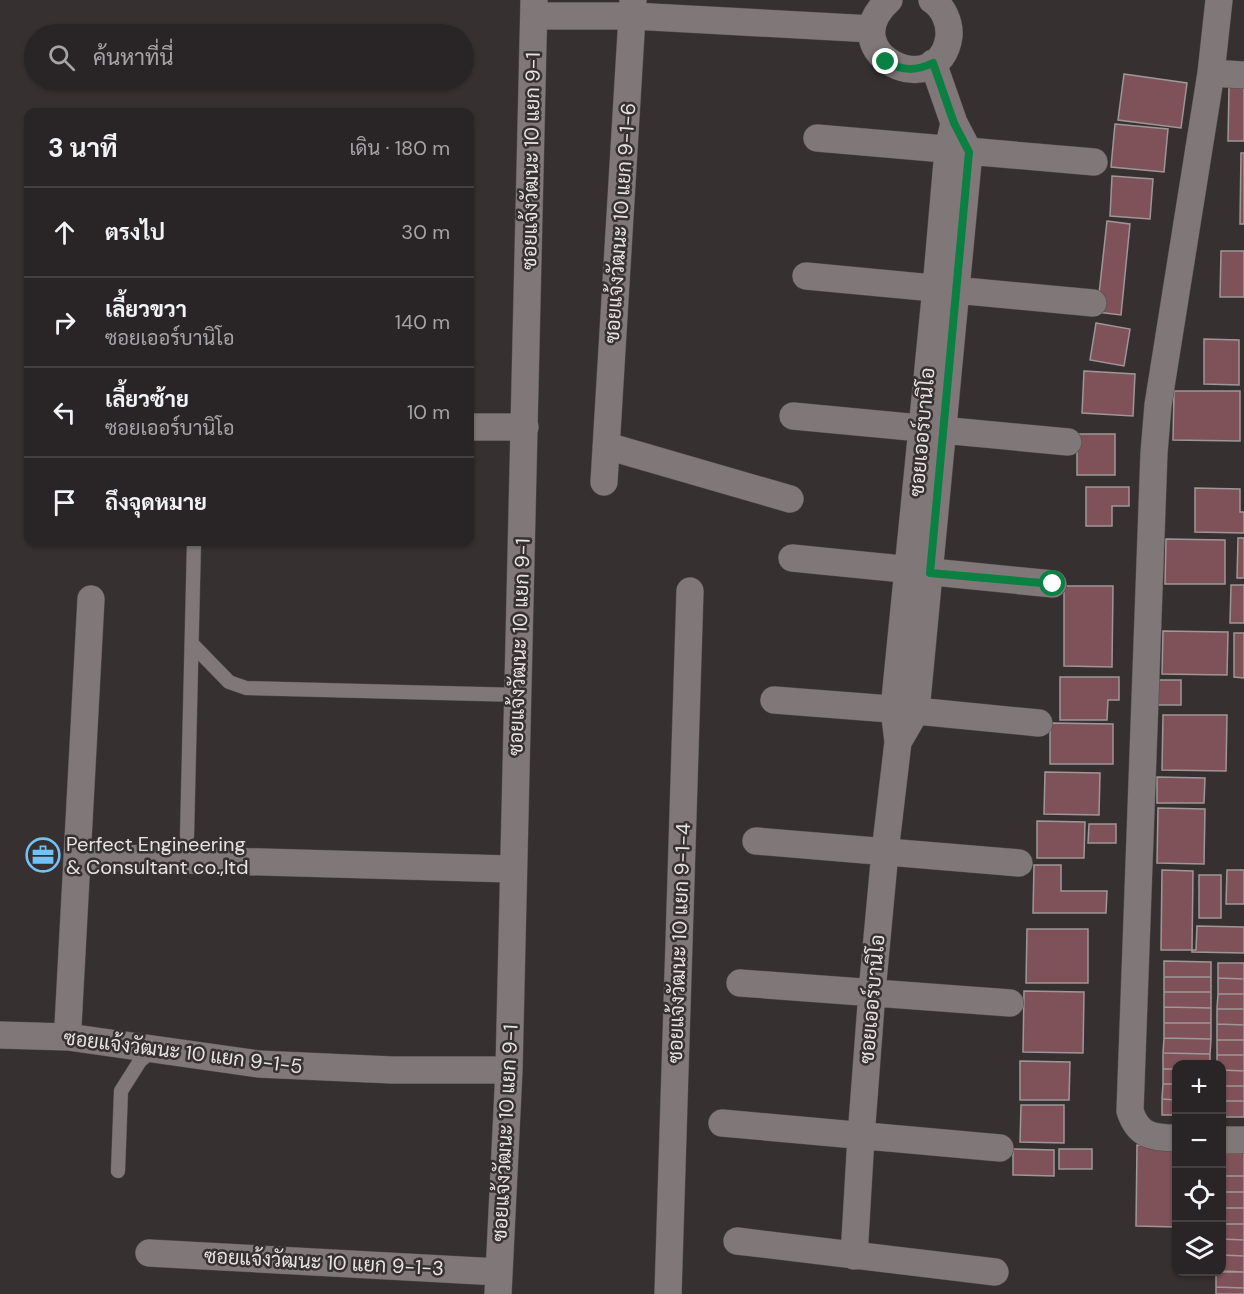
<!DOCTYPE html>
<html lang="th">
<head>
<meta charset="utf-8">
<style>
	:root { --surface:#292425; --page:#353032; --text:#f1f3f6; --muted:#a5a4a7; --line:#454142 }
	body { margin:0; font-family:"DM Sans",Sarabun,sans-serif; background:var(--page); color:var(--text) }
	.controls { position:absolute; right:18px; bottom:18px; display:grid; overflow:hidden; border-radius:12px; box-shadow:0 2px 4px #0004 }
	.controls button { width:54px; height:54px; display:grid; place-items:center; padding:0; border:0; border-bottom:2px solid var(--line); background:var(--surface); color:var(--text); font:30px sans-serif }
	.stop { position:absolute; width:18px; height:18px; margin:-14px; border:4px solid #0b8043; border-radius:50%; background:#fff }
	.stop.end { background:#0b8043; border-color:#fff; box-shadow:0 2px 6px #0008 }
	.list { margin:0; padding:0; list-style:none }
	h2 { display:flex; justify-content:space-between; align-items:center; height:78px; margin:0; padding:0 24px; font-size:26px }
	h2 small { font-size:20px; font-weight:400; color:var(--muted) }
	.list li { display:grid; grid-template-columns:39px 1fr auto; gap:18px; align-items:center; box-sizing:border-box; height:90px; padding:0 24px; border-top:2px solid var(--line) }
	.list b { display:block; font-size:22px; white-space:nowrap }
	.list p { margin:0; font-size:20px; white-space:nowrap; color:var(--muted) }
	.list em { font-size:20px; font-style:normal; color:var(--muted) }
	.icon { flex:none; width:33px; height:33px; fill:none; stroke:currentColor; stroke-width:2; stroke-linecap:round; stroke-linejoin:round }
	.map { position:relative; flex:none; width:1244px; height:1294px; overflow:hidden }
	.search { position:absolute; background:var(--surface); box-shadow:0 2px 4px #0004; left:24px; top:24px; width:450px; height:66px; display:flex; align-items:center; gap:15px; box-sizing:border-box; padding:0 21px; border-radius:33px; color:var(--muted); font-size:22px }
	.panel { position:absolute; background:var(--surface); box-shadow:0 2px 4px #0004; left:24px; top:108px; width:450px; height:438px; border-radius:12px }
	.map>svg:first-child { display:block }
</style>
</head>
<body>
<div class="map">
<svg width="1244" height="1294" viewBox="0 0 1244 1294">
	<rect width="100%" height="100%" fill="#373031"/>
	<path fill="#7f525a" stroke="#9f9697" stroke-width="1.5" d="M 1124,74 L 1187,83 L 1181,128 L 1118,120 Z
		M 1229,87 L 1244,87 L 1244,141 L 1228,141 Z
		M 1115,124 L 1168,129 L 1164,172 L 1111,167 Z
		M 1241,153 L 1244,153 L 1244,224 L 1240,224 Z
		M 1112,176 L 1153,179 L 1150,219 L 1110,216 Z
		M 1107,221 L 1130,224 L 1121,315 L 1097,312 Z
		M 1221,251 L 1244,251 L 1244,297 L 1220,297 Z
		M 1096,323 L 1130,329 L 1124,366 L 1090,360 Z
		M 1204,339 L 1239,340 L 1239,385 L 1204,384 Z
		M 1084,371 L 1135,374 L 1133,416 L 1082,413 Z
		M 1174,391 L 1240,391 L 1240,441 L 1173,440 Z
		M 1077,434 L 1115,434 L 1115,475 L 1077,475 Z
		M 1086,487 L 1129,487 L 1129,506 L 1112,506 L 1112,526 L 1086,526 Z
		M 1195,488 L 1240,489 L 1240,512 L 1244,512 L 1244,533 L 1195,532 Z
		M 1238,538 L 1244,538 L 1244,578 L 1237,578 Z
		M 1166,539 L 1225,540 L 1225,584 L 1165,584 Z
		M 1231,585 L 1244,585 L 1244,623 L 1230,623 Z
		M 1064,586 L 1113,586 L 1112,667 L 1064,666 Z
		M 1163,631 L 1228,632 L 1227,675 L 1162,674 Z
		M 1234,633 L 1244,633 L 1244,678 L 1234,677 Z
		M 1060,677 L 1119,677 L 1119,700 L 1108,700 L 1107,720 L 1060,720 Z
		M 1158,680 L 1181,680 L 1181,705 L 1158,705 Z
		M 1163,715 L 1227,715 L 1226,771 L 1162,770 Z
		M 1050,723 L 1113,724 L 1113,764 L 1050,764 Z
		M 1045,772 L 1100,773 L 1099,815 L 1044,814 Z
		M 1157,777 L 1205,778 L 1204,803 L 1157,803 Z
		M 1158,808 L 1205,809 L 1204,864 L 1157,863 Z
		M 1037,821 L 1085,822 L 1084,858 L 1037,858 Z
		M 1089,824 L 1116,824 L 1116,843 L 1088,843 Z
		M 1034,865 L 1061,865 L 1061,891 L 1107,891 L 1106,913 L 1033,913 Z
		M 1162,870 L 1193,871 L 1192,950 L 1161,950 Z
		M 1227,870 L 1244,870 L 1244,904 L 1226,904 Z
		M 1199,875 L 1221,875 L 1221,918 L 1199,918 Z
		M 1197,926 L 1244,927 L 1244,953 L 1192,952 L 1192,950 L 1196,950 Z
		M 1027,929 L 1088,929 L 1088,983 L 1026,983 Z
		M 1164,961 L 1211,962 L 1211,977 L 1164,977 Z
		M 1218,963 L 1244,963 L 1244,979 L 1218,978 Z
		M 1164,977 L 1211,977 L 1211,992 L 1164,992 Z
		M 1218,978 L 1244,979 L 1244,994 L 1218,994 Z
		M 1024,991 L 1084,992 L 1083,1053 L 1023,1052 Z
		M 1164,992 L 1211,992 L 1211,1008 L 1164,1007 Z
		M 1218,994 L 1244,994 L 1244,1009 L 1217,1009 Z
		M 1164,1007 L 1211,1008 L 1211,1023 L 1164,1023 Z
		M 1217,1009 L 1244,1009 L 1244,1025 L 1217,1024 Z
		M 1164,1023 L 1211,1023 L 1211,1039 L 1164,1038 Z
		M 1217,1024 L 1244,1025 L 1244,1040 L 1217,1040 Z
		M 1164,1038 L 1211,1039 L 1210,1054 L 1163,1053 Z
		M 1217,1040 L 1244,1040 L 1244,1055 L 1217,1055 Z
		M 1163,1053 L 1210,1054 L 1210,1064 L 1176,1064 L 1176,1069 L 1163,1069 Z
		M 1217,1055 L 1244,1055 L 1244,1071 L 1222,1070 L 1222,1064 L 1217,1064 Z
		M 1020,1061 L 1070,1062 L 1069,1100 L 1020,1100 Z
		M 1163,1069 L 1176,1069 L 1176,1084 L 1163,1084 Z
		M 1222,1070 L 1244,1071 L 1244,1086 L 1222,1086 Z
		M 1163,1084 L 1176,1084 L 1176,1100 L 1162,1099 Z
		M 1222,1086 L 1244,1086 L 1244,1101 L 1222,1101 Z
		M 1162,1099 L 1176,1100 L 1176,1115 L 1162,1115 Z
		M 1222,1101 L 1244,1101 L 1244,1117 L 1222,1117 Z
		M 1021,1105 L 1064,1105 L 1064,1143 L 1020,1142 Z
		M 1222,1144 L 1244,1145 L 1244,1176 L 1222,1176 Z
		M 1137,1145 L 1176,1146 L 1176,1227 L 1136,1226 Z
		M 1013,1149 L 1054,1150 L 1054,1176 L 1013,1175 Z
		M 1059,1149 L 1092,1149 L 1092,1169 L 1059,1169 Z
		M 1222,1176 L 1244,1176 L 1244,1192 L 1222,1192 Z
		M 1222,1192 L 1244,1192 L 1244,1208 L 1222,1208 Z
		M 1222,1208 L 1244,1208 L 1244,1224 L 1222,1224 Z
		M 1222,1224 L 1244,1224 L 1244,1240 L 1222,1239 Z
		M 1222,1239 L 1244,1240 L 1244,1256 L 1222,1255 Z
		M 1222,1255 L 1244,1256 L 1244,1272 L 1222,1271 Z
		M 1216,1272 L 1244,1272 L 1244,1288 L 1216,1287 Z
		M 1216,1287 L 1244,1288 L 1244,1294 L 1216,1294 Z"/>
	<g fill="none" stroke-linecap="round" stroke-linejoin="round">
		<g stroke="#534d4e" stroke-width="15">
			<path id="lane" d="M 192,644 L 229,682 L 246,688 L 517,695
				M 187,836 L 194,542
				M 118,1171 L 121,1091 L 140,1061 L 153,1050"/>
		</g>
		<g stroke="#534d4e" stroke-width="28">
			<path id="street" d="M 889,0 C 830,54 940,105 949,36 C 950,22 943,7 932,0
				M 534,16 L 633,16 L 872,29
				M 1211,73 L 1244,75
				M 817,138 L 1094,162
				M 806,276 L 1093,303
				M 793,416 L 1068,442
				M 470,427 L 525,427
				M 607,446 L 790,499
				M 604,482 L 633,0
				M 792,558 L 1053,584
				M 774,700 L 916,711 L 1039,723
				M 898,742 L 916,711 L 969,152 L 954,123 L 933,63
				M 756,841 L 1019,863
				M 79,857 L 513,869
				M 740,983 L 1010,1003
				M 68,1026 L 91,599
				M 0,1035 L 68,1037 L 258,1064 L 392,1070 L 509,1070
				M 722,1123 L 1000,1148
				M 1176,1138 C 1153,1138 1138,1136 1130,1111 L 1154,453 L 1158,405 L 1211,73 L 1219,0
				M 1222,1140 L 1244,1140
				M 737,1241 L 995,1272
				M 149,1253 L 498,1272
				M 854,1256 L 861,1137 L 872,992 L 885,852 L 898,742 L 894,709 L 936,288 L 948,150 L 954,123
				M 498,1294 L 509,1070 L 534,0
				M 668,1294 L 690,591"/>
		</g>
		<use href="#lane" stroke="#7f7778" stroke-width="14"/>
		<use href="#street" stroke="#7f7778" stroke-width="27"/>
	</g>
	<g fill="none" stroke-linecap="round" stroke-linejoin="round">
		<path stroke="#0b8043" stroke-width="8" d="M 886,62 C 903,71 916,71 933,63 L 954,123 L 969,152 L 930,573 L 1053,584"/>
	</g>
	<defs>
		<g id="office-ring" transform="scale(1.725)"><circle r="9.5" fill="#373031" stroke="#73c1f5" stroke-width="1.5"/><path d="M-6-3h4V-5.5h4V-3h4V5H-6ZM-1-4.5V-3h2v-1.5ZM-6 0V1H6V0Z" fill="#73c1f5"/></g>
	</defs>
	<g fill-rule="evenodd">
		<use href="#office-ring" x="43" y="855"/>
	</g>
	<g text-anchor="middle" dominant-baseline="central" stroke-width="5" stroke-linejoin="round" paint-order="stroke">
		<g font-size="20" fill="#e7e2e3" stroke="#373031">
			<text transform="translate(531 161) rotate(-89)">ซอยแจ้งวัฒนะ 10 แยก 9-1</text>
			<text transform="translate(620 223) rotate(-86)">ซอยแจ้งวัฒนะ 10 แยก 9-1-6</text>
			<text transform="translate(922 432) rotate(-85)">ซอยเออร์บานิโอ</text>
			<text transform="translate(519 647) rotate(-88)">ซอยแจ้งวัฒนะ 10 แยก 9-1</text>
			<text transform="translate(679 943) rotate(-88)">ซอยแจ้งวัฒนะ 10 แยก 9-1-4</text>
			<text transform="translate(872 999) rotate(-85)">ซอยเออร์บานิโอ</text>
			<text transform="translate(183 1052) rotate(7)">ซอยแจ้งวัฒนะ 10 แยก 9-1-5</text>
			<text transform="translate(505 1133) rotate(-87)">ซอยแจ้งวัฒนะ 10 แยก 9-1</text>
			<text transform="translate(324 1262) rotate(3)">ซอยแจ้งวัฒนะ 10 แยก 9-1-3</text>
		</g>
		<g font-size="20" fill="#e7e2e3" stroke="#373031" text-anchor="start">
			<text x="66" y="844">Perfect Engineering<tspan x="66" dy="23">&amp; Consultant co.,ltd</tspan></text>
		</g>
	</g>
</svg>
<div class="controls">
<button>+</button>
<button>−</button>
<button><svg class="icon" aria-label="locate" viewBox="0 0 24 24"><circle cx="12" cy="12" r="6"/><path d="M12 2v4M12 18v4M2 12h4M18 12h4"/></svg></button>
<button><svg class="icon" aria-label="layers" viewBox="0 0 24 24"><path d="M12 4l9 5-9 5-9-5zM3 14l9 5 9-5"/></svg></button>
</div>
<div class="stop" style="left:1053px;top:584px"></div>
<div class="stop end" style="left:886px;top:62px"></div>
<div class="search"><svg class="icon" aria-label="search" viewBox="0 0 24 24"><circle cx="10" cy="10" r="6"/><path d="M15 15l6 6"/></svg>ค้นหาที่นี่</div>
<section class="panel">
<h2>3 นาที<small>เดิน · 180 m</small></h2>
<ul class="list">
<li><svg class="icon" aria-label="ahead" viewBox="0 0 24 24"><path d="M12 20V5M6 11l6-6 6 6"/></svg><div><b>ตรงไป</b></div><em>30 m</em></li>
<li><svg class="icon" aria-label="right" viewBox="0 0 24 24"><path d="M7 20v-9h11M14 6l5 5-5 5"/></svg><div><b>เลี้ยวขวา</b><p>ซอยเออร์บานิโอ</p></div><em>140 m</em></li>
<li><svg class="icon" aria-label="left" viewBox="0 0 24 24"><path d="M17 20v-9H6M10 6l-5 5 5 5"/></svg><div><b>เลี้ยวซ้าย</b><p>ซอยเออร์บานิโอ</p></div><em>10 m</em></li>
<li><svg class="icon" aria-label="arrive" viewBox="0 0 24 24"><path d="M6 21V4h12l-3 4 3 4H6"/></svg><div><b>ถึงจุดหมาย</b></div></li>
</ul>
</section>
</div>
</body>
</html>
